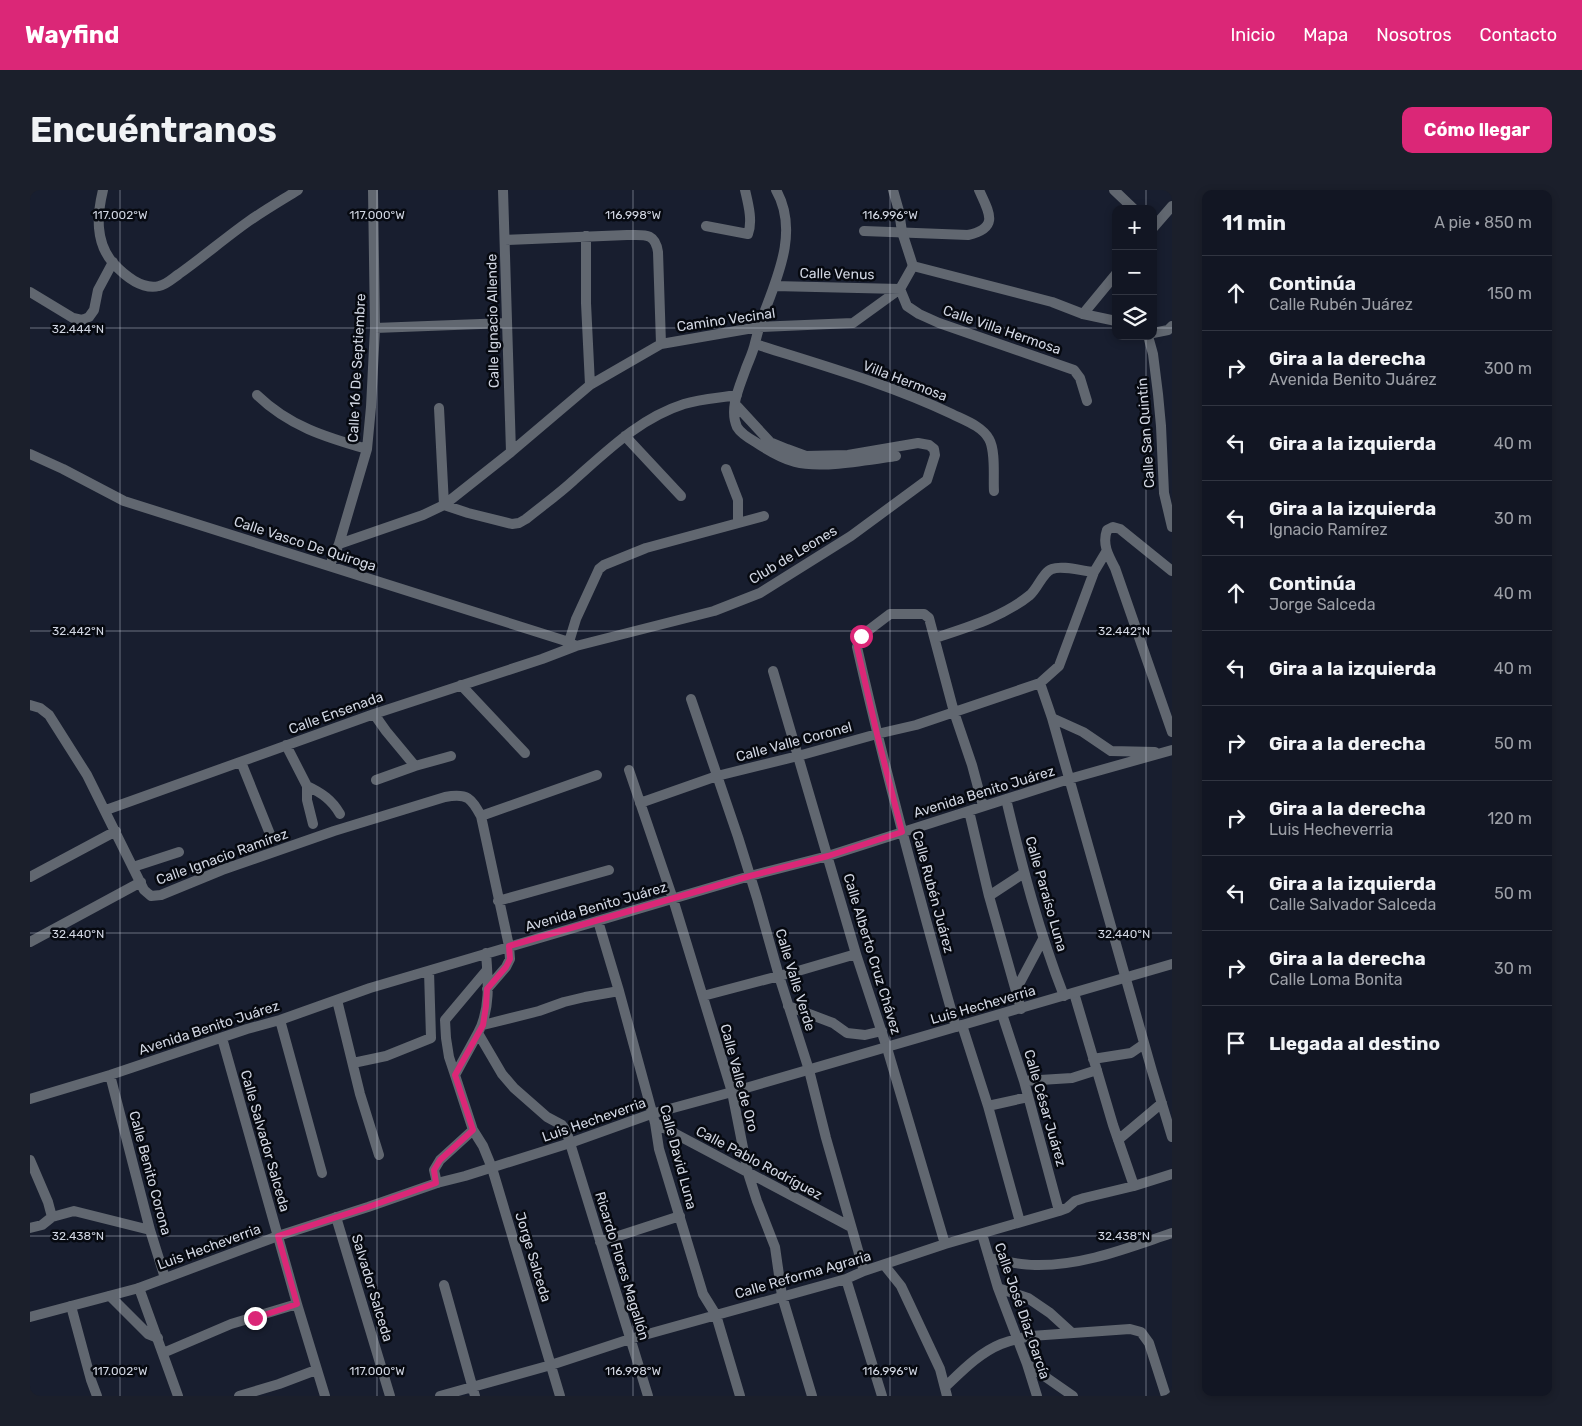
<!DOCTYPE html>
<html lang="es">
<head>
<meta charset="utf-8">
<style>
	:root { --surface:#121623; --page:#1b1f2b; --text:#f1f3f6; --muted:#9c9fa6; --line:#313541; --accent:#db2777 }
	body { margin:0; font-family:Rubik,sans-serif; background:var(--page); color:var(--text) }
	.controls { position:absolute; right:15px; top:15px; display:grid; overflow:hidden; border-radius:10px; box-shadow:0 2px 8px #0003 }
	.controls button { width:45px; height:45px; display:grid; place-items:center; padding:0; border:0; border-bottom:1px solid var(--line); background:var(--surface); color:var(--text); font:25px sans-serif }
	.stop { position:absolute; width:15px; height:15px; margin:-11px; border:4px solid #db2777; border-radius:50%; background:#fff }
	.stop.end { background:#db2777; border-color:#fff; box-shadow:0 1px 5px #0008 }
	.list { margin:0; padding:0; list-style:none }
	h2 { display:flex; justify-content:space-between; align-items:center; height:65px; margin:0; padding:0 20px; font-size:21px }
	h2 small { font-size:16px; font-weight:400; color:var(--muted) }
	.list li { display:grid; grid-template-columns:32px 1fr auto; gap:15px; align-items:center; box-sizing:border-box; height:75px; padding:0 20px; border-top:1px solid var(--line) }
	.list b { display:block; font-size:19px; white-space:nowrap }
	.list p { margin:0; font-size:16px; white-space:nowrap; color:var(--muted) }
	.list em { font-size:16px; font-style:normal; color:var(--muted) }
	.icon { flex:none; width:28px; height:28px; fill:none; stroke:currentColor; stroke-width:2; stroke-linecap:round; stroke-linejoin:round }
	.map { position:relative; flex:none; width:1142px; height:1206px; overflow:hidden; border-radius:10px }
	header { display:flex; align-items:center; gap:30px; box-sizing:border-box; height:70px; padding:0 25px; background:var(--accent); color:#fff }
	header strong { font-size:24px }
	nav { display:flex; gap:28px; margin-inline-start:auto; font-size:18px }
	.intro { display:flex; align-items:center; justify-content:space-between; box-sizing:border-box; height:120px; padding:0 30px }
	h1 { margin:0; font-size:35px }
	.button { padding:12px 22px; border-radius:10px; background:var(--accent); color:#fff; font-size:18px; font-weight:700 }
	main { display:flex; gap:30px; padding:0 30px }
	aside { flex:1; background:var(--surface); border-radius:10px; box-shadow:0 2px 8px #0003 }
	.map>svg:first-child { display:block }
</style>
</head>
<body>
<header>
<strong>Wayfind</strong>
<nav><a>Inicio</a><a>Mapa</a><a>Nosotros</a><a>Contacto</a></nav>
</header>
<div class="intro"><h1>Encuéntranos</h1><a class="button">Cómo llegar</a></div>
<main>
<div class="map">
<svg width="1142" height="1206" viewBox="0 0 1142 1206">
	<rect width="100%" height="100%" fill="#181e2f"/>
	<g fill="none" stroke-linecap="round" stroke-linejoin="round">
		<path stroke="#616770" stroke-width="10" d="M 73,0 C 67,25 65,52 83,73 C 94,85 112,100 129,96 C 136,95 143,88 149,84 C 173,67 195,48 219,31 C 235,20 252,10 268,0
			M 473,0 L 481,262
			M 746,0 C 770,42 746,90 731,131 C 729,138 727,145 725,153 C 723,163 718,172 715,181 C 709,198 699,219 707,237 C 711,244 720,249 727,253 C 739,261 751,268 765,272 C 791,279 839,270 866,266
			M 1084,0 L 1104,19
			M 676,36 L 718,44 C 723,31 718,13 715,0
			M 1123,38 L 1142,16
			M 834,41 L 938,45 C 970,38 959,22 949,0
			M 556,46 L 556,113 L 560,195
			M 475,50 L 597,45 C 614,45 625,42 628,62 L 631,154
			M 744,96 L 870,99 L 877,116 L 889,124 L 909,133 L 1044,180 L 1050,188 L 1057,211
			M 0,102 L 43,128 L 52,130 L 59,127 L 64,120 L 68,100 L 83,72
			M 1053,124 L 1086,84
			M 345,138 L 477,133
			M 1118,146 L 1123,164 L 1128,204 L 1131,236 L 1134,303 L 1142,337
			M 725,154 C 791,175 859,194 922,224 C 934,230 952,236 959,249 C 966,261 963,287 964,301
			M 227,205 C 259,236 295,247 337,259
			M 409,218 L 414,315 L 438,323 L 482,334 L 489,333 L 496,329 C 512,316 529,304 544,290 C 577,261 610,228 654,214 C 671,209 689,208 707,205
			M 595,246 L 651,306
			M 0,264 L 33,279 L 94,311 L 539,452 L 546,456
			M 696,279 L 708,310 L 708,332
			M 309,354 L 337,259 L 341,217 L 345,138 L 343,0
			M 300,375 L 309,354 L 393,325 L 414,315 L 481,262 L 560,195 L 631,154 L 729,137 L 823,133 L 870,99 L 883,76
			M 1142,381 L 1090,339 L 1083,337 L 1077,340 C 1072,354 1078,365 1085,378 L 1142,542
			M 905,448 C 938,437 973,427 1000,405 C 1008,398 1013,382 1022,379 C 1032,375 1052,381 1064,382
			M 539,452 L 546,429 L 569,379 L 574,375 L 616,358 L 734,326
			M 743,481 L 826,764 L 857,858 L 915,1054
			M 1010,493 L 1022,528 L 1122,881 L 1142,947
			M 431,495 L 495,563
			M 661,509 L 708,647 L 727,708 L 749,786 L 779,880 L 796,948 L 834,1081
			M 0,515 L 10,518 L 19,525 L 57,585 L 114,700 L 121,706 L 131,705 L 192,680 L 304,641 L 415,607 C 438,603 441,608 451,626 L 479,756 L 480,769 L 476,777 L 457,799
			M 344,524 L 356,541 L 385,576
			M 1022,528 L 1053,542 L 1081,561 L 1125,562
			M 256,555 L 277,596 L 277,610 L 283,634
			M 211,572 L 242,649
			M 599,580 L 643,709 L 702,902 L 718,983 L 727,1011 L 745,1057 L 752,1106 L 782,1206
			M 346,590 L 385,576 L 421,566
			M 277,596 C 292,603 302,610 310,624
			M 976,609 C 992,676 1009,742 1034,806
			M 610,613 L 687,586 L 768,566 L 847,544 L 886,535 L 1010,493 L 1029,476 L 1064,382 L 1076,362
			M 76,620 L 344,524 L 512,469 L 546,456 L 684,421 L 730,403 L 821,346 L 897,290 L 905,265 L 904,259 L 899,255 L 888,253 L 818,265 L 776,266 L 757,259 L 740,252 L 705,214
			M 939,621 L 959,706 L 991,819
			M 451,626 L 567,585
			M 103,677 L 149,662
			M 0,687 L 86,641
			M 959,706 L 994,683
			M 468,711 L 579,680
			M 568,731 L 589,801 L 625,933 L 629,959 L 673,1104 L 686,1125 L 710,1206
			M 0,752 L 111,692
			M 456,763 C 458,789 461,819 448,843 L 472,884 L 484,898 L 517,927 L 532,935 L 536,940 L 618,1206
			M 457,780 L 415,830 L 416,848 L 419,867 L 425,885 L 443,940 L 453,956 L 462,978 L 530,1206
			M 986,800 L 1013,749
			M 1044,803 L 1083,935 L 1104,996
			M 673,806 L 768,781 L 826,764
			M 307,810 L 330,904 L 349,965
			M 758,816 L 803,833 L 817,843 L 835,845 L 852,841
			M 972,824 L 994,891 L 1029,1021
			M 250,830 L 292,983
			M 453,835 L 509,821 L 534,812 L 555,807 L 589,801
			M 932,835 L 958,916 L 990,1032
			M 926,837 C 890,711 856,585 827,457 L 831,446 L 860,424 L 894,424 L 899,428 L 924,522 L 942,575 L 953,616
			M 192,848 L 267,1114 L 295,1206
			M 1063,869 L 1101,863 L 1114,854
			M 323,873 L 356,866 L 401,848 L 399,781
			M 80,885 L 120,1040 L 135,1088
			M 425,885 L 448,843
			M 994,891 L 1042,888 L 1067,880
			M 0,909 L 80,885 L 217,839 L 250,830 L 340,798 L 720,686 L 798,666 L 1039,589 L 1142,560
			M 958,916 L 998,907
			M 625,933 L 821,1037
			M 1088,950 L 1132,913
			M 0,970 L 18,1012 L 22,1027
			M 407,993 L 404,980 L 410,970 L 443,940
			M 306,1027 L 360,1206
			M 0,1038 L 12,1035 L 22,1027 L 44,1021 L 120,1040
			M 952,1044 L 968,1098 L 997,1174 L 1007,1206
			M 570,1052 L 650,1026
			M 959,1068 C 974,1071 989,1075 1005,1075 C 1053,1076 1097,1058 1142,1043
			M 855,1076 L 871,1096 L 910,1179 L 917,1206
			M 816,1089 L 852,1206
			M 414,1095 L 445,1206
			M 109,1098 L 148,1206
			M 968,1098 L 998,1108 L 1020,1123 L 1042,1143
			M 80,1106 L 118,1144 L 128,1148
			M 41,1116 L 61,1190 L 67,1206
			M 133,1163 L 201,1134 L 267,1114
			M 997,1174 L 1043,1206
			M 915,1197 C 932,1181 949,1163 971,1154 C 981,1150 991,1148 1001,1146 L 1100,1139 L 1111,1142 L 1119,1153 L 1136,1206
			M 209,1206 L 249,1194 L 286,1180
			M 410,1206 L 521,1175 L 600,1149 L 816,1089 L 834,1081 L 915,1054 L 1029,1021 L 1037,1018 L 1045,1011 L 1054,1008 L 1104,996 L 1142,984"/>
		<path stroke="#616770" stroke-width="10" d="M 863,0 L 869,21 L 872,42 L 883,76 L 1022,112 L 1053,124 L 1086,131
			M 1123,143 L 1138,140 L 1142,136
			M 0,1127 L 109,1098 L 248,1046 L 338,1017 L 407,993 L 435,986 L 540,953 L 621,924 L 702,902 L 1142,774"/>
	</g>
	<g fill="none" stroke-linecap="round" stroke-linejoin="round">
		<path stroke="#db2777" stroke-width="6" d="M 225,1128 L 267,1114 L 248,1046 L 338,1017 L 406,993 L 404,980 L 410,970 L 443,940 L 425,885 L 453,835 L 456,816 L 457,799 L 476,777 L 480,769 L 479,756 L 720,686 L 798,666 L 872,642 L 847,544 L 827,457 L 831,446"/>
	</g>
	<path fill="none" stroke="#d1d6e2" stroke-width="1" stroke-opacity="0.45" d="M 90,0 L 90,1206M 347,0 L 347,1206M 603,0 L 603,1206M 860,0 L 860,1206M 1116,0 L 1116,19M 0,138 L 1086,138M 1123,138 L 1142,138M 1116,146 L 1116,1206M 0,441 L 1142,441M 0,743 L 1142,743M 0,1046 L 1142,1046"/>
	<g text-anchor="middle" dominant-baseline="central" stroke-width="5" stroke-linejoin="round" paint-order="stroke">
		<g font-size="14" fill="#d1d6e2" stroke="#060910">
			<text transform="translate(807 84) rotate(1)">Calle Venus</text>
			<text transform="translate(696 130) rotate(-8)">Camino Vecinal</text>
			<text transform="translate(463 131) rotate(-91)">Calle Ignacio Allende</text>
			<text transform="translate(972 140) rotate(19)">Calle Villa Hermosa</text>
			<text transform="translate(327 178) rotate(-87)">Calle 16 De Septiembre</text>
			<text transform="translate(875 191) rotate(21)">Villa Hermosa</text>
			<text transform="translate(1116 243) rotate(-94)">Calle San Quintín</text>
			<text transform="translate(275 354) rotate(18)">Calle Vasco De Quiroga</text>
			<text transform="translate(763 365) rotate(-31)">Club de Leones</text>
			<text transform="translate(306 523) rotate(-20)">Calle Ensenada</text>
			<text transform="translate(764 552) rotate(-15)">Calle Valle Coronel</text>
			<text transform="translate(954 602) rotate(-17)">Avenida Benito Juárez</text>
			<text transform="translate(192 667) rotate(-20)">Calle Ignacio Ramírez</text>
			<text transform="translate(903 702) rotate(75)">Calle Rubén Juárez</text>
			<text transform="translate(1016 704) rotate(74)">Calle Paraíso Luna</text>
			<text transform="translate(566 717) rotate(-16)">Avenida Benito Juárez</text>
			<text transform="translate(842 764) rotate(73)">Calle Alberto Cruz Chávez</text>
			<text transform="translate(765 790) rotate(73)">Calle Valle Verde</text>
			<text transform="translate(953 815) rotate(-16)">Luis Hecheverria</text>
			<text transform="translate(179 838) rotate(-18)">Avenida Benito Juárez</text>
			<text transform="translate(709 888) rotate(75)">Calle Valle de Oro</text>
			<text transform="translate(1015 918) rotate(74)">Calle César Juárez</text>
			<text transform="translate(564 930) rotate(-19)">Luis Hecheverria</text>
			<text transform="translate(235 951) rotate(74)">Calle Salvador Salceda</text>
			<text transform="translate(648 967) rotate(75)">Calle David Luna</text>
			<text transform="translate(729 973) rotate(28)">Calle Pablo Rodríguez</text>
			<text transform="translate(120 983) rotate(75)">Calle Benito Corona</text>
			<text transform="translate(179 1057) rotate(-20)">Luis Hecheverria</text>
			<text transform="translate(503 1067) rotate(73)">Jorge Salceda</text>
			<text transform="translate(592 1076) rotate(73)">Ricardo Flores Magallón</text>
			<text transform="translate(773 1085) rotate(-16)">Calle Reforma Agraria</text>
			<text transform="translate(342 1098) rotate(73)">Salvador Salceda</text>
			<text transform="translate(992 1121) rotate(71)">Calle José Díaz García</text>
		</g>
	</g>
	<g font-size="12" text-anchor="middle" fill="#d1d6e2" stroke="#060910" stroke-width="5" stroke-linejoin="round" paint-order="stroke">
		<text x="90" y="29">117.002°W</text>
		<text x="347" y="29">117.000°W</text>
		<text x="603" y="29">116.998°W</text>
		<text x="860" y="29">116.996°W</text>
		<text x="48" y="143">32.444°N</text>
		<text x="48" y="445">32.442°N</text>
		<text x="1094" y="445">32.442°N</text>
		<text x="48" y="748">32.440°N</text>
		<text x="1094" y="748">32.440°N</text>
		<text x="48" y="1050">32.438°N</text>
		<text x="1094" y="1050">32.438°N</text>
		<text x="90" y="1185">117.002°W</text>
		<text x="347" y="1185">117.000°W</text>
		<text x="603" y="1185">116.998°W</text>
		<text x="860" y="1185">116.996°W</text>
	</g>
</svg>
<div class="controls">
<button>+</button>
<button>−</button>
<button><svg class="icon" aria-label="layers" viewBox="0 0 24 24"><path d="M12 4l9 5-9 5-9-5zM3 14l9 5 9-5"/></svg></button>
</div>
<div class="stop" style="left:831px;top:446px"></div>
<div class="stop end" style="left:225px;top:1128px"></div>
</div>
<aside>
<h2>11 min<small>A pie · 850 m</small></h2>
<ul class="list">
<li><svg class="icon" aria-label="ahead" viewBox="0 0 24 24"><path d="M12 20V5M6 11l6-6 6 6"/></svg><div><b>Continúa</b><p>Calle Rubén Juárez</p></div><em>150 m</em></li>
<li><svg class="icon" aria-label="right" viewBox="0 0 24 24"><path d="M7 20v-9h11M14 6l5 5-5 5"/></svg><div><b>Gira a la derecha</b><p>Avenida Benito Juárez</p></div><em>300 m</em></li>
<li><svg class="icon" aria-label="left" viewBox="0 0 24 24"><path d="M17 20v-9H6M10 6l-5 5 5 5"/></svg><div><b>Gira a la izquierda</b></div><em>40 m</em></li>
<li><svg class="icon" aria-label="left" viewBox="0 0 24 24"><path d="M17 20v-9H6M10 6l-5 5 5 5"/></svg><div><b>Gira a la izquierda</b><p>Ignacio Ramírez</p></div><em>30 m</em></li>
<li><svg class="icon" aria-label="ahead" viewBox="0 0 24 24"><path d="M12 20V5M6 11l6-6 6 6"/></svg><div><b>Continúa</b><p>Jorge Salceda</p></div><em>40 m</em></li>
<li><svg class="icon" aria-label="left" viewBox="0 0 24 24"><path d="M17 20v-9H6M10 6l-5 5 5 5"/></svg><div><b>Gira a la izquierda</b></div><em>40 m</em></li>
<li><svg class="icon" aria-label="right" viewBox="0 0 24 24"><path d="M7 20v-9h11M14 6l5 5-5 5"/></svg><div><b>Gira a la derecha</b></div><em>50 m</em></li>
<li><svg class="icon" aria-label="right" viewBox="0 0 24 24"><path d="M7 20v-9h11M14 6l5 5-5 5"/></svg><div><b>Gira a la derecha</b><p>Luis Hecheverria</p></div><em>120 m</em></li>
<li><svg class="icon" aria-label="left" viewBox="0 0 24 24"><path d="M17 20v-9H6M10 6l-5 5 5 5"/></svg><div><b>Gira a la izquierda</b><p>Calle Salvador Salceda</p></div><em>50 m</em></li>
<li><svg class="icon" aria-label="right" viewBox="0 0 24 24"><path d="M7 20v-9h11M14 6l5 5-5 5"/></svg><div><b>Gira a la derecha</b><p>Calle Loma Bonita</p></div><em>30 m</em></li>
<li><svg class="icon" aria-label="arrive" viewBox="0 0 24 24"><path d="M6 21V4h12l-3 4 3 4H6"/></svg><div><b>Llegada al destino</b></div></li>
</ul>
</aside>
</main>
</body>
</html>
